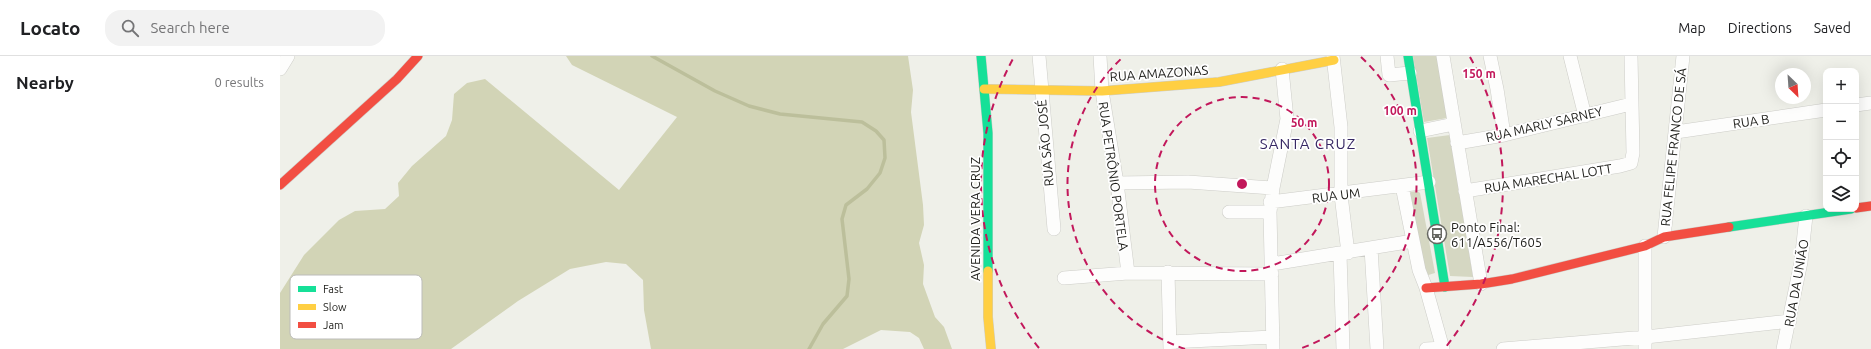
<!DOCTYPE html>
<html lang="en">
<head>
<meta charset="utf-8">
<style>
	:root { --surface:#fff; --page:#f2f2f2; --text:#202124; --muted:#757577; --line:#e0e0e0 }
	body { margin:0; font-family:Ubuntu,sans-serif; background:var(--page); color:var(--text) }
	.controls { position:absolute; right:12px; top:12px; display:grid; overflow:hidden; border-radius:8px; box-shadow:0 4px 16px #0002 }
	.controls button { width:36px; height:36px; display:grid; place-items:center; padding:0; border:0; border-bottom:1px solid var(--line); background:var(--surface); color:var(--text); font:20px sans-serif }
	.compass { position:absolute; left:1495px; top:12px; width:36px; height:36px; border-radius:50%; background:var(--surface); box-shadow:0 4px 16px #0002; rotate:155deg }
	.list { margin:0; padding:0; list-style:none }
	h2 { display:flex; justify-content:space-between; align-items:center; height:52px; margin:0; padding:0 16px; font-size:17px }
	h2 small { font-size:13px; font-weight:400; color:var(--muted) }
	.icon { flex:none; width:22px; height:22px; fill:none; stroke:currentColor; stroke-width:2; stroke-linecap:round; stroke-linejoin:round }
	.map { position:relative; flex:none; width:1591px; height:293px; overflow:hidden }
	header { display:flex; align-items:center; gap:24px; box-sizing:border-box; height:56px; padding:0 20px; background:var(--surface); border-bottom:1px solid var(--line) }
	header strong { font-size:19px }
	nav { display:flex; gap:22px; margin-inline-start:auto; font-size:14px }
	.search { width:280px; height:36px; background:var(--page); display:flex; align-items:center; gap:10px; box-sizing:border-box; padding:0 14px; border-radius:16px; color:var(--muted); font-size:15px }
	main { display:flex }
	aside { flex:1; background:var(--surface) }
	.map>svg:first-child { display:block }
</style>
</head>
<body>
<header>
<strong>Locato</strong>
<div class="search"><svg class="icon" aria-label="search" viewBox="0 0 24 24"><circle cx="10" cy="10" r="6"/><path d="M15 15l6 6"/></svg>Search here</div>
<nav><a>Map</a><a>Directions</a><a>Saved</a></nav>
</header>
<main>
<aside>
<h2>Nearby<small>0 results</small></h2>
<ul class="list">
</ul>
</aside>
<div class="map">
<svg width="1591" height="293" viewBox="0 0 1591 293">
	<rect width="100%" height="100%" fill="#eff0e9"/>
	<path fill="#d5d7c2" d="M 1133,0 L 1157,0 L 1167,62 L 1144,66 Z
		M 1170,79 L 1193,221 L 1170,220 L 1147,82 Z
		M 1137,135 L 1140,137 L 1155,217 L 1145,220 L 1129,139 L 1131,136 Z"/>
	<path fill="#d2d4b6" d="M 286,0 L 628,0 L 633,34 L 631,56 L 643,149 L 644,169 L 639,187 L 644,209 L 643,228 L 655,261 L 664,271 L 672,293 L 644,293 L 639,282 L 630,276 L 601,274 L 563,293 L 371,293 L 364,254 L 363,224 L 346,208 L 326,206 L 290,213 L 238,245 L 171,293 L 0,293 L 0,237 L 24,199 L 59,164 L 75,155 L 105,153 L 119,140 L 118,127 L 132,110 L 166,80 L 172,64 L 174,38 L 187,27 L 205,23 L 339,134 L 397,61 L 292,9 Z"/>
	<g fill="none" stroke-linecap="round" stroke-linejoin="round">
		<path stroke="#bcbf9b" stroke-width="3.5" d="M 372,0 L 435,35 L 469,50 L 500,58 L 582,66 L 596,75 L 604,84 L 605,102 L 600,117 L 587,133 L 566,149 L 562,163 L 569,223 L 567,240 L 543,268 L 529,293"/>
		<g stroke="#cdcdc8" stroke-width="14">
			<path id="street" d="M 759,0 L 774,173
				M 820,0 L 822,35 L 837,127 L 848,217
				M 1053,0 L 1061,71 L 1061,139 L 1068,197
				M 1107,0 L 1109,19 L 1130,17
				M 1163,0 L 1201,228
				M 1210,0 L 1217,33 L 1224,79
				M 1290,0 L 1305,60
				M 0,13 L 8,0
				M 1576,49 L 1591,47
				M 1140,75 L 1174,68
				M 1396,76 L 1546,54
				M 1177,87 L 1224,79 L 1351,48
				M 837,127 L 908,126 L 993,132
				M 1122,130 L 1139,214 L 1146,232 L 1163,293
				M 1185,135 L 1340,110 L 1351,107 L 1353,97 L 1351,0
				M 990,146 L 1149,126
				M 949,156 L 990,156
				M 1384,181 L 1403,0
				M 1091,192 L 1097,293
				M 1060,198 L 1063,293
				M 992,208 L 1133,185
				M 888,216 L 890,293
				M 784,222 L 848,217 L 992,218
				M 890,286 L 993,281
				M 993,293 L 990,156 L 993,132 L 1007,63 L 1002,13
				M 1146,293 L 1163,292
				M 1223,293 L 1366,281 L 1510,265
				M 1365,293 L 1365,190
				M 1503,293 L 1521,206 L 1526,160"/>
		</g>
		<g stroke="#cdcdc8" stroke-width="10">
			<path id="fast" d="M 701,0 L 708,77 L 708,215
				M 1128,0 L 1165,231
				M 1449,171 L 1571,153"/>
		</g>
		<g stroke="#cdcdc8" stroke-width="10">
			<path id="slow" d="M 704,33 L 822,35 L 939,26 L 1054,4
				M 708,215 L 708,261 L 711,293"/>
		</g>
		<g stroke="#cdcdc8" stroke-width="10">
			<path id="jam" d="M 0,129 L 117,23 L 138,0
				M 1576,152 L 1591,150
				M 1146,232 L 1201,228 L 1232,223 L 1365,190 L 1384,181 L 1449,171"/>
		</g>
		<use href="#street" stroke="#fdfdfc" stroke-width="13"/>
		<use href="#fast" stroke="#16e098" stroke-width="9"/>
		<use href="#slow" stroke="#ffcf43" stroke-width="9"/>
		<use href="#jam" stroke="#f24e42" stroke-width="9"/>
	</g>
	<g fill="none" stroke="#c2185b" stroke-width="2" stroke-dasharray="7 5">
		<circle cx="962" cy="128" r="87"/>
		<path d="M905 293A174 174 0 0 1 843 1M1081 1A174 174 0 0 1 1019 293"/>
		<path d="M759 292A261 261 0 0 1 734 1M1190 1A261 261 0 0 1 1165 292"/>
	</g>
	<defs>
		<g id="bus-ring" transform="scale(1)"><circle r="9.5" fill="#fff" stroke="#676862" stroke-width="1.5"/><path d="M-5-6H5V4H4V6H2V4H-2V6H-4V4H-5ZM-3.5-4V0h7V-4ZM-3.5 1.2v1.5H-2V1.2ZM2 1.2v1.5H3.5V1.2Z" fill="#676862"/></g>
	</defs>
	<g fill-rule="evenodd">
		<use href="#bus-ring" x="1157" y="178"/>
	</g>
	<g text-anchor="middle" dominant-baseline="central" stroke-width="3.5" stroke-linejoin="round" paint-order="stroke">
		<g font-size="13" fill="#1e1e1a" stroke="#fff">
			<text transform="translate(879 17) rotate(-4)">RUA AMAZONAS</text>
			<text transform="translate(1471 65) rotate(-8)">RUA B</text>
			<text transform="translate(1264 68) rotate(-13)">RUA MARLY SARNEY</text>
			<text transform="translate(765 87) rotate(-95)">RUA SÃO JOSÉ</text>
			<text transform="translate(1393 91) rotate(-84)">RUA FELIPE FRANCO DE SÁ</text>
			<text transform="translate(834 120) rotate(82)">RUA PETRÔNIO PORTELA</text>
			<text transform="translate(1268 122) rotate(-9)">RUA MARECHAL LOTT</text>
			<text transform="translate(1056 139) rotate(-7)">RUA UM</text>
			<text transform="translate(695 163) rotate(-90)">AVENIDA VERA CRUZ</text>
			<text transform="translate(1516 227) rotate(-80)">RUA DA UNIÃO</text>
		</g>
		<g font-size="13" fill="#1e1e1a" stroke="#fff" text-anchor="start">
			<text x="1171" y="171">Ponto Final:<tspan x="1171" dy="15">611/A556/T605</tspan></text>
		</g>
		<g font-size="15" letter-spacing="1" fill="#372864" stroke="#fff">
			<text x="1028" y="87">SANTA CRUZ</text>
		</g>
	</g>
	<rect x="10" y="219" width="132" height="64" rx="6" fill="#fff" stroke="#bcbcba" stroke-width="1"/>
	<rect x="18" y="230" width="18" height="6" fill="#16e098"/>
	<rect x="18" y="248" width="18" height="6" fill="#ffcf43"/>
	<rect x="18" y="266" width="18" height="6" fill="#f24e42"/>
	<g font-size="11" fill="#1e1e1a">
		<text x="43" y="237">Fast</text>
		<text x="43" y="255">Slow</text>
		<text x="43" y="273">Jam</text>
	</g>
	<circle cx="962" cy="128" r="6" fill="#c2185b" stroke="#fff" stroke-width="2"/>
	<g font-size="12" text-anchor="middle" font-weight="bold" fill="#c2185b" stroke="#fff" stroke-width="3.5" stroke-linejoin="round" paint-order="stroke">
		<text x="1199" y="22">150 m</text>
		<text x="1120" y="59">100 m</text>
		<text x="1024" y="71">50 m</text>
	</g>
</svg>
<div class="controls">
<button>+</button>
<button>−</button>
<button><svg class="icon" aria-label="locate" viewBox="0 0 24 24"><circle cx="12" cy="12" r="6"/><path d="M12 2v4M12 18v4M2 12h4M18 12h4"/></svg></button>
<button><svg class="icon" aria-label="layers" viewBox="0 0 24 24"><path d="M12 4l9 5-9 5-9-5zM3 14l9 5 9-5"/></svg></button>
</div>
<svg class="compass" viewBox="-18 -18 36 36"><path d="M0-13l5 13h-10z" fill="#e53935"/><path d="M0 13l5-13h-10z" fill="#757577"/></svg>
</div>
</main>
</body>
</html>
